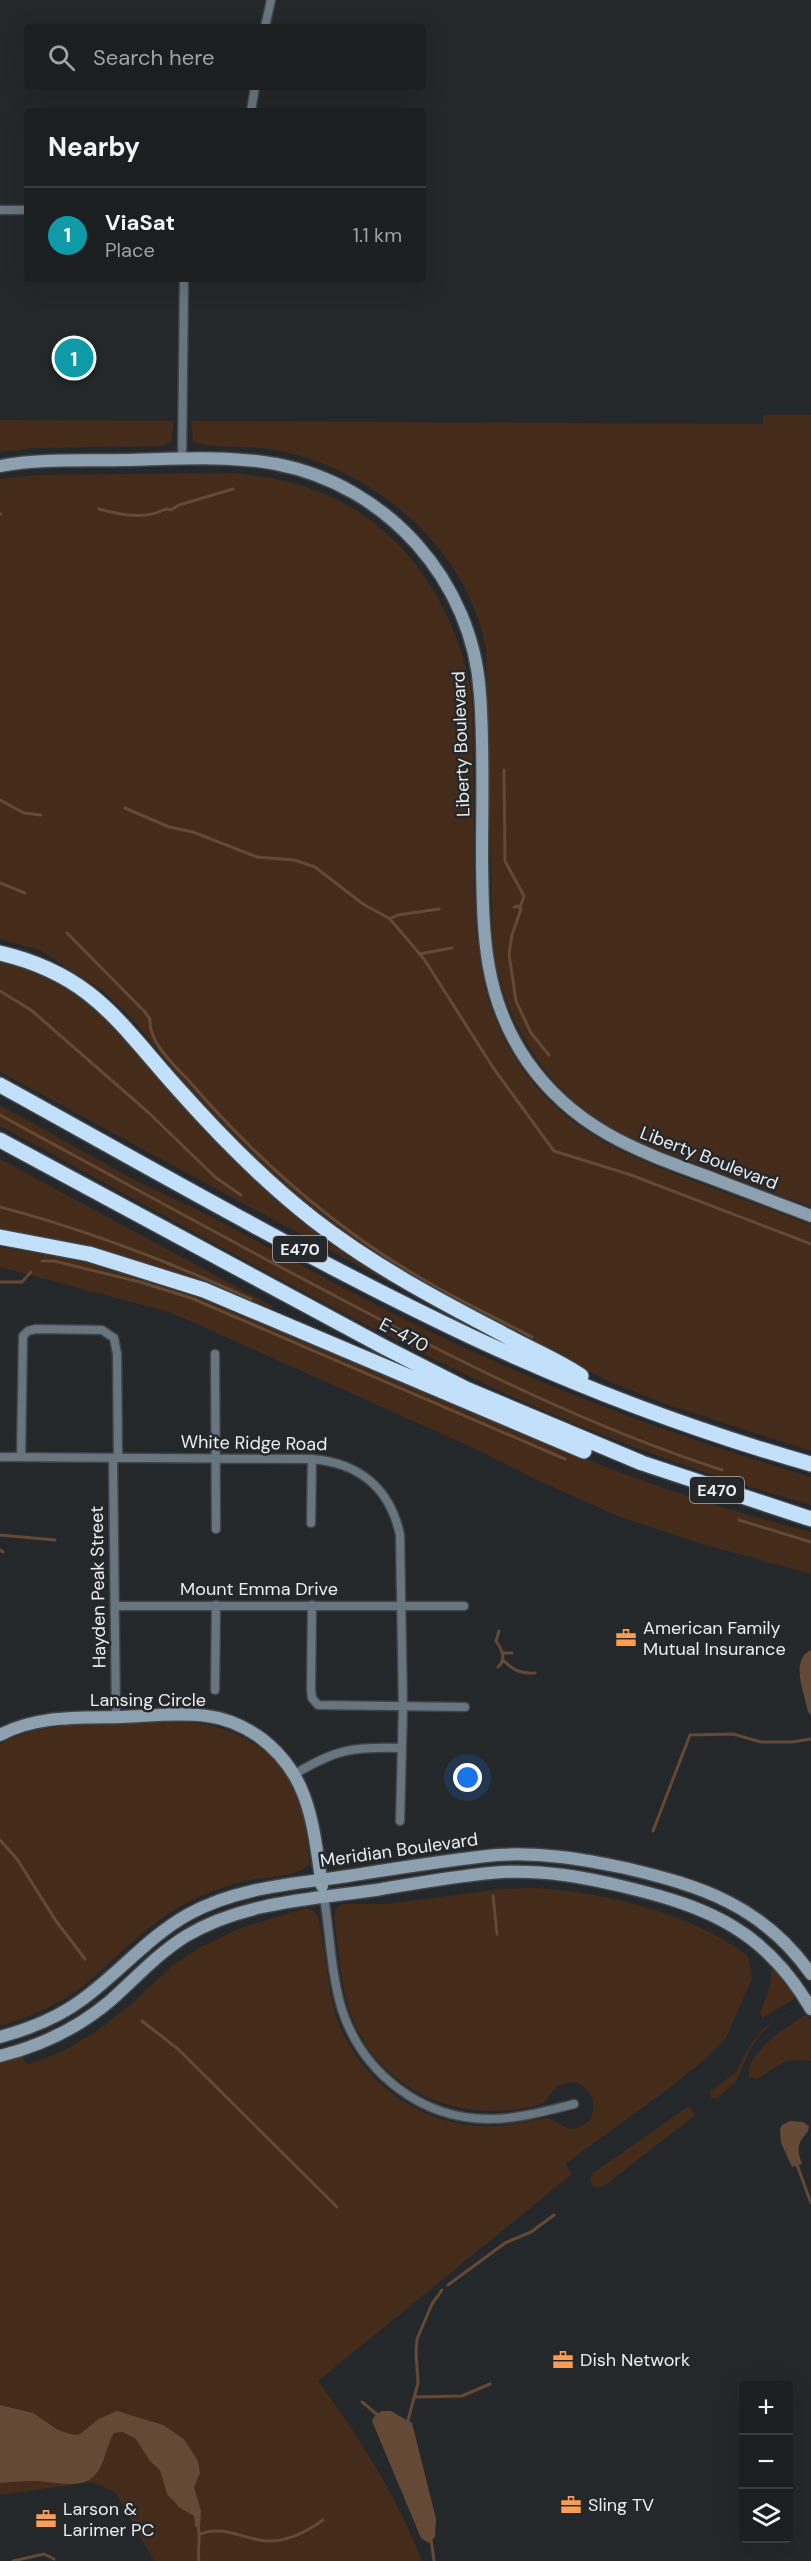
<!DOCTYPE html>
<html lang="en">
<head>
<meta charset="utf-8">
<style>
	:root { --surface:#1c1e20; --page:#292b2d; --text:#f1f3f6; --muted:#a0a2a5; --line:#3a3c3e; --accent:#ea580c }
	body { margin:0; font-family:"DM Sans",sans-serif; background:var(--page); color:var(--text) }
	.controls { position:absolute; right:18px; bottom:18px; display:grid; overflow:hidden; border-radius:6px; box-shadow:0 6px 24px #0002 }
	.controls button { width:54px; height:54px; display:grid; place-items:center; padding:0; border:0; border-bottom:2px solid var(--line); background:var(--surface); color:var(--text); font:30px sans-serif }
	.you { position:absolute; left:468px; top:1778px; width:21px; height:21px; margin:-15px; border:4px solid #fff; border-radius:50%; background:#1a73e8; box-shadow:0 0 0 9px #1a73e833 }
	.badge { display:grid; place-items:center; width:39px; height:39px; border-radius:50%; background:var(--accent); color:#fff; font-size:20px; font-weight:700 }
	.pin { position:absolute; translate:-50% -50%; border:3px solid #fff; box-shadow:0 2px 6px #0006 }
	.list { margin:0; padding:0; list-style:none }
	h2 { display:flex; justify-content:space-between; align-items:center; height:78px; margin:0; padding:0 24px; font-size:26px }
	h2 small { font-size:20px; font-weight:400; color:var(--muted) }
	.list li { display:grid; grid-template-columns:39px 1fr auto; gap:18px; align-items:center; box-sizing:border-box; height:96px; padding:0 24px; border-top:2px solid var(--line) }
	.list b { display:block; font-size:22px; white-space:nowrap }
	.list p { margin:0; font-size:20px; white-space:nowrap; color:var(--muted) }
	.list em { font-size:20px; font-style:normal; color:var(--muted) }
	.icon { flex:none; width:33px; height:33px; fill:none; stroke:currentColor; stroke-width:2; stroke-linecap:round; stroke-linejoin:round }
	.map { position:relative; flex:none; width:811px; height:2561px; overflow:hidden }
	.search { position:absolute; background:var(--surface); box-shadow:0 6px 24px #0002; left:24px; top:24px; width:402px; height:66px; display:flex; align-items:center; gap:15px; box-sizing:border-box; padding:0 21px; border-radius:6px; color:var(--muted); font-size:22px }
	.panel { position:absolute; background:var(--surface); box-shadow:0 6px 24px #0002; left:24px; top:108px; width:402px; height:174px; border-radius:6px }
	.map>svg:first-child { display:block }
</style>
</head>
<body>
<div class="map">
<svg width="811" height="2561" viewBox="0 0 811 2561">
	<rect width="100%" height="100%" fill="#25282a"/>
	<path fill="#442b1a" d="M 763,415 L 811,415 L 811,1207 C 774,1193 737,1179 700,1165 C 673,1155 644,1146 619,1132 C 549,1095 507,1028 493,951 L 486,649 C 467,546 371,466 270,449 C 253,446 203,449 193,441 L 191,421 L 763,424 Z
		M 0,420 L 174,421 L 171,442 L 163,446 L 36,448 L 0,452 Z
		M 226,473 C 288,475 347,495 393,539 C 433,578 462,636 471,691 C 474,712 472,735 473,756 C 473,794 474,832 474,870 C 475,947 479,1011 527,1075 C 573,1136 631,1157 699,1183 C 736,1197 774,1211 811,1225 L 811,1451 L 668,1405 L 610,1382 L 417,1282 L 345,1236 L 267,1173 L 208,1113 L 135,1022 L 103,991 L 41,951 L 0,939 L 0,479 L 35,475 Z
		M 0,960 L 37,971 L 74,990 L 106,1016 L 164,1083 L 397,1283 L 394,1285 L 0,1072 Z
		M 0,1105 L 133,1179 L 216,1219 C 294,1261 370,1304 450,1341 C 567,1396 688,1440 811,1477 L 811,1505 C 690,1471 572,1427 460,1372 C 303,1296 153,1208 0,1126 Z
		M 0,1159 L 272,1306 L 271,1312 L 72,1244 L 0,1231 Z
		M 0,1247 L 94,1263 L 180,1287 L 492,1418 C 594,1467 701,1504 811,1532 L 811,1574 L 702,1544 L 620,1517 L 537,1480 L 480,1451 L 172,1313 L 0,1267 Z
		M 187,1722 C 233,1725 280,1750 297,1795 C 305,1817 307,1841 310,1864 C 293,1879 263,1876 241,1882 C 223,1887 206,1893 190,1901 C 149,1922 120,1955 86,1984 C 61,2004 30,2017 0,2026 L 0,1744 C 49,1717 131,1724 187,1722 Z
		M 537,1888 C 604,1892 694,1914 748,1956 L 752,1979 L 726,2038 L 706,2058 L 668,2089 L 565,2164 L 572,2174 L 318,2381 C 358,2435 398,2498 422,2561 L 154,2561 L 115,2492 L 92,2482 L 0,2495 L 0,2061 L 22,2055 L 26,2065 L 61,2052 L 97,2031 L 130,2005 L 174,1964 L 199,1948 L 238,1929 L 306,1908 L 313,1910 L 318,1917 C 326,1948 326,1981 335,2012 C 354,2076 417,2125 484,2126 C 506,2127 526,2121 548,2118 C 565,2125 571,2137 590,2120 C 598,2103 592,2088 574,2082 L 557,2086 L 544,2103 C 469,2127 384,2096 353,2020 C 340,1988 339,1951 334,1917 L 336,1909 L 342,1904 L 387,1904 L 500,1889 Z
		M 772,1965 L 797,1997 L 762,2018 L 760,2013 L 770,1987 Z
		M 794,2009 L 777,2019 L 760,2035 L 751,2047 L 736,2082 L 716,2099 L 711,2098 L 710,2092 L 736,2072 L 750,2045 L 762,2030 L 782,2015 Z
		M 806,2015 L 811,2020 L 811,2061 L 798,2060 L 784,2062 L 757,2079 L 749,2077 C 745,2053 788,2025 806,2015 Z
		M 689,2106 L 695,2115 L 604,2186 L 597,2188 L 592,2185 L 590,2178 L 593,2173 Z"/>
	<path fill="#644936" d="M 811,1650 L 811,1715 L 808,1712 C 805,1694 789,1660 811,1650 Z
		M 790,2121 L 803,2122 L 809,2126 L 808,2131 C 798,2143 796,2148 802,2164 L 792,2167 L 781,2143 L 780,2129 L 782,2125 Z
		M 0,2405 L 33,2413 L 58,2430 L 74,2435 L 80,2434 L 99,2419 L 117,2411 L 163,2425 L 184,2439 L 198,2461 L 200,2473 L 194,2487 L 201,2511 L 200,2527 L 195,2527 L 194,2516 L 179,2507 L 167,2494 L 160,2470 L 150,2461 L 136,2439 L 123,2432 L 114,2433 C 106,2446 105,2464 95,2475 C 82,2491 50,2480 32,2481 C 22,2481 11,2482 0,2483 Z
		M 382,2411 L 391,2411 L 412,2423 L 436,2519 L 435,2537 L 429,2543 L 421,2538 L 372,2421 L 375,2415 Z"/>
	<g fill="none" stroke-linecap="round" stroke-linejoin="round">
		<path stroke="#644936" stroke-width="3" d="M 99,509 C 121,515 145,520 166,509 L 171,510 L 179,505 L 233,489
			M 0,514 L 1,514
			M 504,770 L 505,861 L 524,896 L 520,907
			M 0,800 L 24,813 L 41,815
			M 125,808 L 169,827 L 193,832 L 257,857 L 294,860 L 315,867 L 363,904 L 390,919 L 424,959 L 494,1069 L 554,1151 L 631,1175 L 811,1244
			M 0,883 L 25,893
			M 514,907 L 517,906 L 521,909 L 512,935 L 509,954 L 516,1001 L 531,1033 L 549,1055
			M 390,919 L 398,915 L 439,909
			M 67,933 L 144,1011 L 150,1019 C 148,1042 175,1066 190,1082 C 259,1162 339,1232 431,1284 C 464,1303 498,1319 532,1337
			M 419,954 L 452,948
			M 0,991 L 31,1010 L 149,1113 L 215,1177 L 241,1195
			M 0,1115 C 114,1177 228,1240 343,1300 C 466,1365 590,1427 722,1470
			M 0,1207 C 87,1230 170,1262 251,1299
			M 42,1261 L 54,1261 L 140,1282 L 191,1298 L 565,1459
			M 0,1282 L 22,1282 L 31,1272
			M 739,1520 L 811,1542
			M 0,1535 L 55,1540
			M 0,1550 L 3,1552
			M 503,1653 L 512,1653
			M 503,1660 C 513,1670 520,1674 535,1673
			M 498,1667 C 507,1659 502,1650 496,1641 L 499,1631
			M 653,1831 L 690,1735 L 733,1734 L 761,1742 L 792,1742 L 811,1739
			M 0,1840 L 17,1859 L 56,1921 L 85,1959
			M 493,1896 L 497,1934
			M 142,2021 L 178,2049 L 337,2207
			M 796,2162 L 811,2203
			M 448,2285 L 505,2243 L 531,2232 L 554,2215
			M 416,2397 L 462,2396 L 490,2384
			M 362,2402 L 379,2416
			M 407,2424 L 418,2383 L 416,2353 L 417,2339 L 432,2304 L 442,2290
			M 198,2524 C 201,2537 197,2549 199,2561
			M 200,2534 C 222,2525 244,2539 266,2541 C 288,2542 306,2532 323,2520
			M 431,2539 L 434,2561
			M 13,2561 L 44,2554 L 54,2559"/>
		<g stroke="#414446" stroke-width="11">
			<path id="street" d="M 265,27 L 271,0
				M 251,111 L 255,87
				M 0,210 L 27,210
				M 182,459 L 184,279
				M 215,1354 L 216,1529
				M 0,1457 L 312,1459 C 359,1463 390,1488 400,1535 L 403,1707 L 400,1821
				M 21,1457 L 23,1336 L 28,1331 L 36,1329 L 102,1330 L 114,1338 L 117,1354 L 118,1458
				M 113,1458 L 116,1717
				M 311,1523 L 312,1459
				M 312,1605 L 311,1690 L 312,1698 L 318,1705 L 465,1707
				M 116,1606 L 464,1606
				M 215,1690 L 216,1605
				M 295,1774 C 336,1749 353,1747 400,1748
				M 324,1897 C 330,1934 331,1974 342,2010 C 363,2073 421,2119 489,2119 C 518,2119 546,2111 574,2104"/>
		</g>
		<g stroke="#414446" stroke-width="15">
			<path id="secondary" d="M 0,466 C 41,458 84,461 125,460 C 175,459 227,455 276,464 C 387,485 473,581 480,694 C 484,748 482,804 482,859 C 483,933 483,997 527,1061 C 573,1127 634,1150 706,1176 C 741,1189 776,1203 811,1216
				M 0,1735 C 37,1715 80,1718 121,1717 C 149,1716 179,1712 207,1716 C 225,1718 243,1726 258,1736 C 311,1774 313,1826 322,1886
				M 0,2037 C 29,2029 58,2018 83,1999 C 120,1972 149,1936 189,1914 C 238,1887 294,1884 348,1876 C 398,1868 447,1860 497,1855 C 541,1852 582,1859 625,1868 C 702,1886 763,1906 811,1974
				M 0,2056 C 40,2046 78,2028 110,2001 C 135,1979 157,1954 186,1936 C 243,1902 312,1899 376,1890 C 418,1883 460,1875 502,1872 C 545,1870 584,1877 625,1887 C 709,1907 766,1931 811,2009"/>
		</g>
		<g stroke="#414446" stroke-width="18">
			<path id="highway" d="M 0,953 C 94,975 120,1025 180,1091 C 221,1137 265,1182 314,1220 C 372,1265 436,1299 501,1333 C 527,1348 556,1359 581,1376
				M 0,1085 C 156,1171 311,1261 472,1337 C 581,1388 695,1431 811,1464
				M 0,1140 L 384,1347 L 466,1389 L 642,1463 L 811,1519
				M 0,1237 L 89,1254 L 204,1290 L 584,1451"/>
		</g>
		<use href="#street" stroke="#68747e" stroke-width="8"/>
		<use href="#secondary" stroke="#8da0b0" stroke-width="12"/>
		<use href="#highway" stroke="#c2e0fa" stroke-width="15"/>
	</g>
	<defs>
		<g id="office-bare" transform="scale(1.62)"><path d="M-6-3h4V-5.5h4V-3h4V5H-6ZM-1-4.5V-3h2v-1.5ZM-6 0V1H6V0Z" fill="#fd9d55" stroke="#25282a" stroke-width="2.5" paint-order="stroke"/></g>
	</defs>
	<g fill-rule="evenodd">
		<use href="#office-bare" x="626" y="1638"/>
		<use href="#office-bare" x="563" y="2360"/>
		<use href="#office-bare" x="571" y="2505"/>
		<use href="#office-bare" x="46" y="2519"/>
	</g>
	<g text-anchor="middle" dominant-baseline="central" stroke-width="5" stroke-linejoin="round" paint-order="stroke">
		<g fill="#25282a" stroke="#b0b2b4" stroke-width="1.5">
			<rect x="273" y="1236" width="54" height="26" rx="4.5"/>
			<rect x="690" y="1477" width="54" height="26" rx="4.5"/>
		</g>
		<g font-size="16" font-weight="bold" fill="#ebedef">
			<text x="300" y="1249">E470</text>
			<text x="717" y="1490">E470</text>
		</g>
		<g font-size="18" fill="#ebedef" stroke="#25282a">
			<text transform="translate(461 744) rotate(-92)">Liberty Boulevard</text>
			<text transform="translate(709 1158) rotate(21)">Liberty Boulevard</text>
			<text transform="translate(404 1335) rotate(28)">E-470</text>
			<text transform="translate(254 1443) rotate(1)">White Ridge Road</text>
			<text transform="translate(98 1587) rotate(-91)">Hayden Peak Street</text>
			<text x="259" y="1589">Mount Emma Drive</text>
			<text x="148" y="1700">Lansing Circle</text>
			<text transform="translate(399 1850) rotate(-8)">Meridian Boulevard</text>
		</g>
		<g font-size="18" fill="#ebedef" stroke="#25282a" text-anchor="start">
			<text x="643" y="1628">American Family<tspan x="643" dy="21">Mutual Insurance</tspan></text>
			<text x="580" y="2360">Dish Network</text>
			<text x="588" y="2505">Sling TV</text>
			<text x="63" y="2509">Larson &amp;<tspan x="63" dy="21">Larimer PC</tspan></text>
		</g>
	</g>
</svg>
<div class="controls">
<button>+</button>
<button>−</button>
<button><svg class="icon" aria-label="layers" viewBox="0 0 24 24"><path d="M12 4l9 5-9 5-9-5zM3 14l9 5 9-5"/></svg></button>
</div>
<div class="you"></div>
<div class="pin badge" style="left:74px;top:358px;background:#0f9aa8">1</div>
<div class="search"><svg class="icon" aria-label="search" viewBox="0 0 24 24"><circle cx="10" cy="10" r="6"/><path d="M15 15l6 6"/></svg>Search here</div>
<section class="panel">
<h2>Nearby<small></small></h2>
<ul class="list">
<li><span class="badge" style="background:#0f9aa8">1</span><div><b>ViaSat</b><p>Place</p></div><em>1.1 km</em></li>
</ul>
</section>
</div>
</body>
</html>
